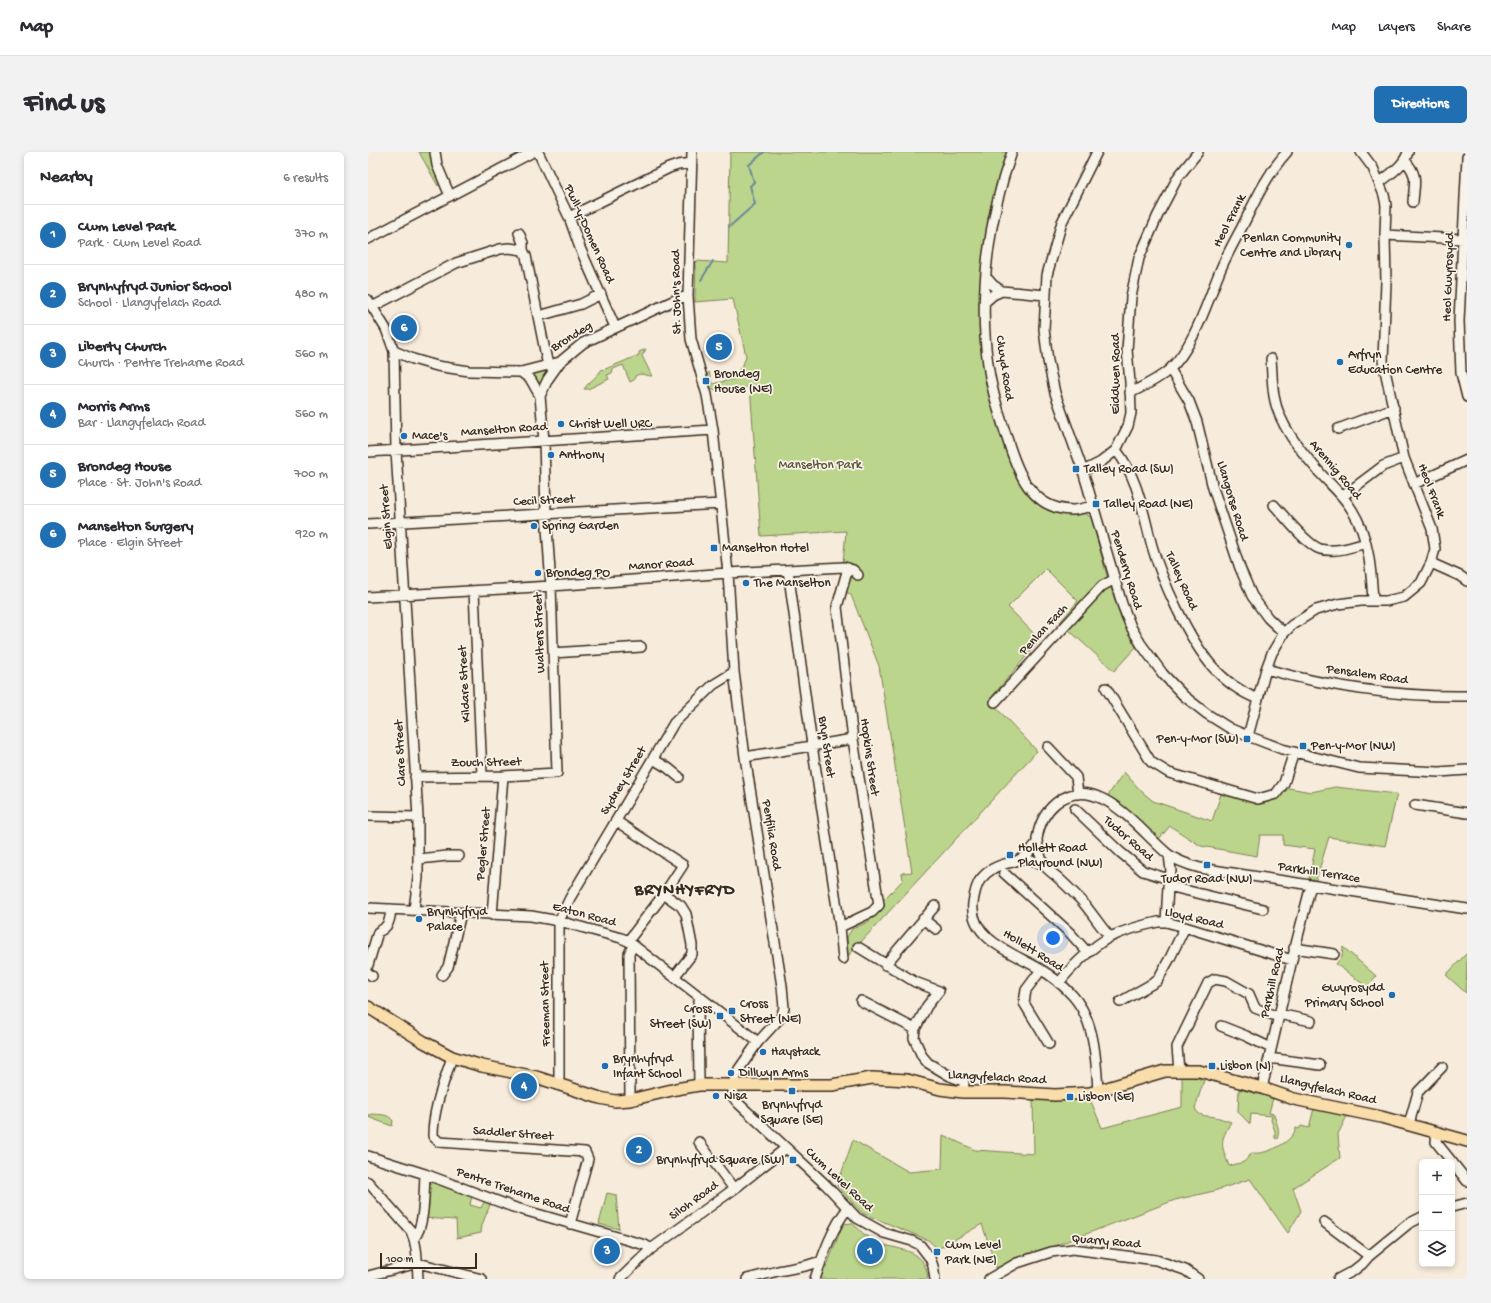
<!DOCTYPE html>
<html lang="en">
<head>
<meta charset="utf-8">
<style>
	:root { --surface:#fff; --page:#f2f2f3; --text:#2b2b33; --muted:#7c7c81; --line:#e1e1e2; --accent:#1f6fb2 }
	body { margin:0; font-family:"Gochi Hand",sans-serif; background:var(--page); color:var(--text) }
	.controls { position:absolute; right:12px; bottom:12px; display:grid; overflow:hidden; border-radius:6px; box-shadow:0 2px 6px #0003 }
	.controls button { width:36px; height:36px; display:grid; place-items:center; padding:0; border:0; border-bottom:1px solid var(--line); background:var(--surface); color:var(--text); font:20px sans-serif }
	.scale { position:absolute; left:12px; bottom:10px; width:97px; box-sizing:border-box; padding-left:4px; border:2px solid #3b2a1e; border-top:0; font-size:11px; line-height:14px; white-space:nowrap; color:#3b2a1e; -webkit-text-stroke:3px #f7f3e8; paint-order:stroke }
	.you { position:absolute; left:685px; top:786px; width:14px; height:14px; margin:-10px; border:3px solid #fff; border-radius:50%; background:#1a73e8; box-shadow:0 0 0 6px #1a73e833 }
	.badge { display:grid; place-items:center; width:26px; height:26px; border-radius:50%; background:var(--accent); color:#fff; font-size:13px; font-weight:700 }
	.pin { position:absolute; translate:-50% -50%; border:2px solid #fff; box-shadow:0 1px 4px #0006 }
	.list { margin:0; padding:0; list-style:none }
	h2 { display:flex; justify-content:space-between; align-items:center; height:52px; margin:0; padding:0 16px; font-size:17px }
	h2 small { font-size:13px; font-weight:400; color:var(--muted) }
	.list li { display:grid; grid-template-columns:26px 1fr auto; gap:12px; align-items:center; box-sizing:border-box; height:60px; padding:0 16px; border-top:1px solid var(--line) }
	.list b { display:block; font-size:15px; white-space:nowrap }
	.list p { margin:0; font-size:13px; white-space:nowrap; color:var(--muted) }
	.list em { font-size:13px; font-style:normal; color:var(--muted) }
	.icon { flex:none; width:22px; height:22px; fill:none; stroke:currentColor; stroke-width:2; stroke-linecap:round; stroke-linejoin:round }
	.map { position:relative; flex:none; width:1099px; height:1127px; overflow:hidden; border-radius:6px }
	header { display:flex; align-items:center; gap:24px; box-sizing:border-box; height:56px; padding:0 20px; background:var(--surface); border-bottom:1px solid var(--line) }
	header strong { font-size:19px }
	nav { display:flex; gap:22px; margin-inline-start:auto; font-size:14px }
	.intro { display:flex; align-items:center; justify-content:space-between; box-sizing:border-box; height:96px; padding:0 24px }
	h1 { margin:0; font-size:28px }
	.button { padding:10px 18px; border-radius:6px; background:var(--accent); color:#fff; font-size:14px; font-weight:700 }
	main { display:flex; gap:24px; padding:0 24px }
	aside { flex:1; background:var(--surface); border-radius:6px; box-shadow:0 2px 6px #0003 }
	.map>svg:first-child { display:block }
</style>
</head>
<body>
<header>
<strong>Map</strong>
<nav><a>Map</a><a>Layers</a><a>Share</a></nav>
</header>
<div class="intro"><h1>Find us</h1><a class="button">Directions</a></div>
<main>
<aside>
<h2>Nearby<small>6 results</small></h2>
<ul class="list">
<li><span class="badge">1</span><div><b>Cwm Level Park</b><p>Park · Cwm Level Road</p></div><em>370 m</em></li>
<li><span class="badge">2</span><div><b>Brynhyfryd Junior School</b><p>School · Llangyfelach Road</p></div><em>480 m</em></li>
<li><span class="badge">3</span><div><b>Liberty Church</b><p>Church · Pentre Treharne Road</p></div><em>560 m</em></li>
<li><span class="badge">4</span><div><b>Morris Arms</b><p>Bar · Llangyfelach Road</p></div><em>560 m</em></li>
<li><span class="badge">5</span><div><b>Brondeg House</b><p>Place · St. John's Road</p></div><em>700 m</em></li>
<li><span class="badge">6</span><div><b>Manselton Surgery</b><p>Place · Elgin Street</p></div><em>920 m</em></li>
</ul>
</aside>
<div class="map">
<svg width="1099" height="1127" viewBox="0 0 1099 1127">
	<rect width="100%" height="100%" fill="#f7ebdb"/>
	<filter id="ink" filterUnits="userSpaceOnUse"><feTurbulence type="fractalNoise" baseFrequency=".025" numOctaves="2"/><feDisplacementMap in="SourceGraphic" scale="8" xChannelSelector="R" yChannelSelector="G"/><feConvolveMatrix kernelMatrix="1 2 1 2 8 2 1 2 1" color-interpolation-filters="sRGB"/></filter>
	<g filter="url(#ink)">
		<path fill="#bcd58c" stroke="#7c8055" d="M 51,0 L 63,0 L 66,15 L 71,32 L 70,34 Z
			M 364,0 L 639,0 L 629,30 L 620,65 L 616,107 L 616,212 L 661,342 C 675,355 696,367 716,361 L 723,365 L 739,424 L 753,466 L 768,495 L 746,519 L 692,470 L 710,449 L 678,417 L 640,455 L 672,488 L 621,548 L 669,599 L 480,804 L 479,785 L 484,777 L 500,770 L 513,759 L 514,749 L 535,728 L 534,721 L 544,720 L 511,514 L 483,443 L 478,440 L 483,421 L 494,424 L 485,413 L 475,411 L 478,379 L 393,384 L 382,234 C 371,237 352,243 342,235 L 339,223 L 341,220 L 344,232 L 371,226 L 372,225 L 371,217 L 374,216 L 378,204 L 365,147 L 327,150 L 328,109 L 360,111 L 362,1 Z
			M 278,197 L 274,204 L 284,224 C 278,224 274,220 267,224 L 266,228 L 262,230 L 255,213 L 245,217 L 244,221 L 239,223 L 241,227 L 220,237 L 216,237 C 221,229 230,225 234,217 L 235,218 L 271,203 L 271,200 Z
			M 181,218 L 181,220 L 171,235 L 163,222 Z
			M 756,620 L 773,639 L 785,649 L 844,669 L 853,642 L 894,652 L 909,647 L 921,636 L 943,640 L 967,635 L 1029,642 L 1017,694 L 961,685 L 948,728 L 941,727 L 947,697 L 915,693 L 915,683 L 892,683 L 889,704 L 833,694 L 802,674 L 790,688 L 739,645 Z
			M 975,795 L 1008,824 L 999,835 L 968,812 L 974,805 Z
			M 1098,802 L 1099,803 L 1098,841 L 1078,823 Z
			M 814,922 L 836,928 L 827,956 C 831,966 839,963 847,965 C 852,966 857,968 863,970 C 851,991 853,992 861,1014 L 876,1010 L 884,1001 C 898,1003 924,991 928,976 L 931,977 L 933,974 L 941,976 L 946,956 L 979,964 L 970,982 L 972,1006 L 925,1036 L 933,1059 L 920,1081 L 882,1027 L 846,1039 L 807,1048 L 668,1101 L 629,1118 L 614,1072 L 570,1097 L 560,1088 L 494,1061 L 469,1034 L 485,988 L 541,1020 L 574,1017 L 575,983 L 607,998 L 666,1002 L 665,947 L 722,947 L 734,976 L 814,955 Z
			M 871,937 L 905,946 L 901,961 L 906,962 C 908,971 913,978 909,987 L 907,986 L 907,979 L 903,968 L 904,964 L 883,962 L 882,972 L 870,960 Z
			M 4,962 C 11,963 20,961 25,969 L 24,974 L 0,965 L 1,963 Z
			M 60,1025 L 62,1030 L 71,1033 L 75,1032 L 104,1043 L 102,1053 L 113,1056 L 117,1048 L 123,1050 L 114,1073 L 113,1081 L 89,1086 L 88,1068 L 55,1066 Z
			M 239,1041 L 248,1043 L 251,1077 L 231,1072 Z
			M 484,1071 C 491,1077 498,1085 506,1089 C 529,1100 557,1093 560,1127 L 450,1127 L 451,1123 L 458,1116 L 475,1072 Z"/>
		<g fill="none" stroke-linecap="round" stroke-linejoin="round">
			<path stroke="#698998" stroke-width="2" d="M 361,75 L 387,52 L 382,34 L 386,30 L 381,13 L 396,0
				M 333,128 L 345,109"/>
			<g stroke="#3b2a1e" stroke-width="12">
				<path id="minor" d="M 67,0 L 69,13 L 82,44
					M 170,0 L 201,65 L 212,96 L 247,175
					M 324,0 L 320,144 L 323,187 L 339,243 L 345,278 L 360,421 L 366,520 L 377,605 L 414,834 L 416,856 L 413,865 L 390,890 L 371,917 L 365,932 L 365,945 L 370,951 L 458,1033 L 489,1066 L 516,1081 L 544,1089 L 552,1093 L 562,1106 L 565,1114 L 567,1127
					M 644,0 C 621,63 610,145 620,212 C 623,237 631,262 639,286 C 649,319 663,358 705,358 C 711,358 719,355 725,354
					M 729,0 L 694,70 L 679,123 L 676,177 L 680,209 L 687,241 L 715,319 L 754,452 L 763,475 L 773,492 L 795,522 L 816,544 L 839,562 L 863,577 L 880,584 L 914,597 L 991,616 L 1071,620 L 1099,618
					M 1099,5 L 1091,169 L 1093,221 L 1099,245
					M 1037,9 C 1051,23 1046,32 1045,50
					M 1011,31 C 1022,22 1036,14 1040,0
					M 201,65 L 301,16 L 310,13 L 323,11
					M 151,81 L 155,91 L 155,98 L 158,104 L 180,214
					M 1017,83 L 1095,87
					M 0,87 L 165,0
					M 618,125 L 625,133 L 634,139 L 677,143
					M 0,148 L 18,177 L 26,199 L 28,298 L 50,665 L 50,726 L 46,757
					M 616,151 L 625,143 L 634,139
					M 4,155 L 88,111 L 132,97 L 141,96 L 155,98
					M 171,164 L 213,152 L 233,142
					M 26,199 L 45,207 L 69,214 L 101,219 L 153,220 L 192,210 L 215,191 L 309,147 L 320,144
					M 903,207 C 904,219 904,232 906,244 C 911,274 933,299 952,321 C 963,333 976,344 984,358 C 1001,385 1003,417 1005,448
					M 802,217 L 821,249 L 829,270 L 845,336 L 872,416 L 884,444 L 900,466 L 916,481
					M 153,220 L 163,228 L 172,244
					M 762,241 C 776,234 789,228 801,218 C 826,195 839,150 852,119 C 858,104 866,90 874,75 C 887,49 899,22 919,0
					M 970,277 L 1026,256
					M 748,298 C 770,325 775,361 784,394 C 794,429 820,485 843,513 C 856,528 872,540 890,547
					M 0,300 L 345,278
					M 715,319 L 733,310 L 748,298 L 760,274 L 763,261 L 762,230 L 759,198 L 763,145 L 771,106 L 790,63 L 810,25 L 830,0
					M 1046,332 L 1099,308
					M 975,344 L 1015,314 L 1036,306
					M 906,353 C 916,364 939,393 952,397 C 967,401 984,395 998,391
					M 0,372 L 353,352
					M 1063,411 L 1092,424 L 1099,429
					M 420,418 L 444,593 L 472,775 L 475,807
					M 106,439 L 114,624
					M 0,445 L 183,434 L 360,421 L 476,415 L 485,418 L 490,423
					M 185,501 L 273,495
					M 898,517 C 963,535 1031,545 1099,544
					M 738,536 L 783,610 L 801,621 L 890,647 L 908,642 L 916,631 L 926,600
					M 627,550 L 734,434 L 747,427
					M 880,584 L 898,517 L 904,501 L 916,481 L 924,473 L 948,458 L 970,452 L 993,449 L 1018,449 L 1036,445 L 1053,431 L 1063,411 L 1067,397 L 1064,377 L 1036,306 L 1015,209 L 1018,130 L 1017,83 L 1018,53 L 1016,43 L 1005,16 L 993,0
					M 680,595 L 708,625 L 710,642
					M 377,605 L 485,587
					M 285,607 L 300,616 L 311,625
					M 47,625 L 135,624 L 189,621 L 183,434 L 178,361 L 176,289 L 172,244 L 180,227 L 192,210
					M 1047,653 L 1099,661
					M 707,657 L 752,700 L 775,719 L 801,727
					M 0,664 L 50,665
					M 248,669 L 315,713 L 296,742 L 260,789
					M 669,691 C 664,696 660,703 654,706 C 650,709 645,710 640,711 C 628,714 620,718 612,728 C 608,734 606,744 605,751 C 601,787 647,802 672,817 C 684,824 696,834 705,844 C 727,869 728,907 730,939
					M 655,706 L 677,714
					M 51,707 L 79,704 L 91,704
					M 636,721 L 702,781 L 720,801
					M 800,734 L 895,757
					M 296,742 L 313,754 L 318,762 L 324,793 L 324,802 L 307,824
					M 0,756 L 163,764 L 191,769 L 253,786 L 260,789 L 390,890
					M 124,763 L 135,624
					M 555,767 L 568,777
					M 798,770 L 800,734 L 803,719 L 801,703
					M 472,775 L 504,760 L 511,753 L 485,587 L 469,455 L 480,416
					M 742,785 C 731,773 723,759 712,747 C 704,739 696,731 688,724 C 684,721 679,717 676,713 C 673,707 669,694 669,687 C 671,673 677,660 688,651 C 729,617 773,681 801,703 C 811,710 821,713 832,716 L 1099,757
					M 490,795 L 547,830 L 571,839 L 559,854 L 547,877 L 546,886 L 554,904 L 560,911 L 582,924 L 595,929 L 596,931 L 595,940
					M 926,796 L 966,802
					M 0,813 L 10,780 C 21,775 22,768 23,757
					M 517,813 L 567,754
					M 673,818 L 658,838 L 656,851 L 681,892
					M 0,821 L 4,824
					M 74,823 L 80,815 L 93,761
					M 691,831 C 702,816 726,793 742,785 C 755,779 776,773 790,770 L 798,770 L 817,775 L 924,808
					M 493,849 L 547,877
					M 752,850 L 789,829 L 802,806 L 817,775
					M 911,862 L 943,869
					M 853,874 L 878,884 L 903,896
					M 84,905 C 76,930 65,957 65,984 L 71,990 L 217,1000 L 220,1007 L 202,1072
					M 901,906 L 952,913
					M 811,919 L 809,895 L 840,831 L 847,827 L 858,829 L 881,842 L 887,856 L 910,865
					M 189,933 L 191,926 L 191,769 L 202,746 L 306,571 L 345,533 L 366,520
					M 331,933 L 330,853 L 332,845
					M 894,936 L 924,808 L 943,733
					M 262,948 L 261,802 L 265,793
					M 1041,972 L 1050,940 L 1074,915
					M 1069,980 L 1068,990 L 1084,1010
					M 331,990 L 366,1037
					M 0,1004 L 57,1022 L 145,1055 L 277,1093 L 283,1097
					M 1084,1010 L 1099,1029
					M 0,1030 L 43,1079 C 50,1094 49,1111 50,1127
					M 1084,1055 L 1099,1051
					M 956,1070 L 1001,1104
					M 46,1086 C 57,1075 56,1038 57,1022
					M 0,1124 L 50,1111 L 114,1127
					M 252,1127 L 283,1097 L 366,1037 L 413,1000 L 417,996
					M 379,1127 L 410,1119 L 437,1114 L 453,1109
					M 447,1127 C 455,1103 464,1076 480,1056
					M 621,1127 L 649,1111 L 683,1100 L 705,1097 L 788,1108 L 817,1118 L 830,1127
					M 970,1127 L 985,1119 L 994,1112 L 1001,1104 L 1040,1072 L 1054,1065"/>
			</g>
			<g stroke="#3b2a1e" stroke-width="14">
				<path id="major" d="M 0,855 L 56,890 L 84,905 L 114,914 L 168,925 L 232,946 L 247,949 L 262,948 L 308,937 L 331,933 L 464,933 L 504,926 L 539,928 L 572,937 L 595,940 L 637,940 L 687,943 L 722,941 L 797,919 L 831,919 L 894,936 L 926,947 L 1013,965 L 1099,989"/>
			</g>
			<use href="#minor" stroke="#f7f3e8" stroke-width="9"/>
			<use href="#major" stroke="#f9deab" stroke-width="11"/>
		</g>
	</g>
	<g fill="#1f6fb2" stroke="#f7f3e8" stroke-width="1.5">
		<circle cx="981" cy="93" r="4"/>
		<circle cx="972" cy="210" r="4"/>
		<rect x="334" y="225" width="8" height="8" rx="2"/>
		<circle cx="193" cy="272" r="4"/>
		<circle cx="36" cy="284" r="4"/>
		<circle cx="183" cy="303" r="4"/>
		<rect x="704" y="313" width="8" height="8" rx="2"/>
		<rect x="724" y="348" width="8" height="8" rx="2"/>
		<circle cx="166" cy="374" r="4"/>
		<rect x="342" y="392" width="8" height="8" rx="2"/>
		<circle cx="170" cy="421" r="4"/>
		<circle cx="378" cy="431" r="4"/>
		<rect x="875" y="583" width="8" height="8" rx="2"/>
		<rect x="931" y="590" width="8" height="8" rx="2"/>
		<rect x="638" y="699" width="8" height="8" rx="2"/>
		<rect x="835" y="709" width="8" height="8" rx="2"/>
		<circle cx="51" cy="767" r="4"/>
		<circle cx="1024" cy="843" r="4"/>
		<rect x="360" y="855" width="8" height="8" rx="2"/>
		<rect x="348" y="860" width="8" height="8" rx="2"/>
		<circle cx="395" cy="900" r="4"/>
		<circle cx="237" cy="914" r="4"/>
		<rect x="840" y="910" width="8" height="8" rx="2"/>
		<circle cx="363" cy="921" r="4"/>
		<rect x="420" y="935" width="8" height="8" rx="2"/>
		<circle cx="348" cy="944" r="4"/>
		<rect x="698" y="941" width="8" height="8" rx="2"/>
		<rect x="421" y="1004" width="8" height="8" rx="2"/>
		<rect x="565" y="1096" width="8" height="8" rx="2"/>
	</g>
	<g text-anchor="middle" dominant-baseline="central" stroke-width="3.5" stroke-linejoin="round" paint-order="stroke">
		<g font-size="13" fill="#3b2a1e" stroke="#f7f3e8">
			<text transform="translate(862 69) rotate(-63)">Heol Frank</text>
			<text transform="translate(221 82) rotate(66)">Pwll-y-Domen Road</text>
			<text transform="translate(1081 125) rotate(-88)">Heol Gwyrosydd</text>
			<text transform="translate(309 140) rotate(-91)">St. John's Road</text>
			<text transform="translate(204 185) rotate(-32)">Brondeg</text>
			<text transform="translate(636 216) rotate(81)">Clwyd Road</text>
			<text transform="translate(748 222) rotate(-90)">Eiddwen Road</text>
			<text transform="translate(136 278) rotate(-4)">Manselton Road</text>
			<text transform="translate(967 318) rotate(50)">Arennig Road</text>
			<text transform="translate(1063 339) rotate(69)">Heol Frank</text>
			<text transform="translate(176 349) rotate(-3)">Cecil Street</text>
			<text transform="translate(864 349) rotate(73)">Llangorse Road</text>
			<text transform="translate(19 365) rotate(-94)">Elgin Street</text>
			<text transform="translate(293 413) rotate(-4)">Manor Road</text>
			<text transform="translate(758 418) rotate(73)">Penderry Road</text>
			<text transform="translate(813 429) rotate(66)">Talley Road</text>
			<text transform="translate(676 478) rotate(-47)">Penlan Fach</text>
			<text transform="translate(172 481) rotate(-92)">Walters Street</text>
			<text transform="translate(999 523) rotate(8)">Pensalem Road</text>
			<text transform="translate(97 532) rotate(-93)">Kildare Street</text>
			<text transform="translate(458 595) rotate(82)">Bryn Street</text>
			<text transform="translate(33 601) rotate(-93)">Clare Street</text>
			<text transform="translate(501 605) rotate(82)">Hopkins Street</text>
			<text transform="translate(118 611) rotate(-1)">Zouch Street</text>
			<text transform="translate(256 629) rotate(-59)">Sydney Street</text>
			<text transform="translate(403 683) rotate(81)">Penfilia Road</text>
			<text transform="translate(760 687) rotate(41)">Tudor Road</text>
			<text transform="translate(116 692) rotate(-85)">Pegler Street</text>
			<text transform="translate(951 721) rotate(9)">Parkhill Terrace</text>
			<text transform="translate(216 763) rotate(15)">Eaton Road</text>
			<text transform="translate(826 767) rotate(13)">Lloyd Road</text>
			<text transform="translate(665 799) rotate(32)">Hollett Road</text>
			<text transform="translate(905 831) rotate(-77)">Parkhill Road</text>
			<text transform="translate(178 852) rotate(-91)">Freeman Street</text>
			<text transform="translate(629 926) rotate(3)">Llangyfelach Road</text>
			<text transform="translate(960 938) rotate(13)">Llangyfelach Road</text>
			<text transform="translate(145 982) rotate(4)">Saddler Street</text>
			<text transform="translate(471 1028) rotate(43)">Cwm Level Road</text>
			<text transform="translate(145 1039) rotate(19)">Pentre Treharne Road</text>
			<text transform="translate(326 1049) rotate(-36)">Siloh Road</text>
			<text transform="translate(738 1090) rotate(5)">Quarry Road</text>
		</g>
		<g font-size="13" fill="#3b2a1e" stroke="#f7f3e8" text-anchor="start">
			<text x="973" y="86" text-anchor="end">Penlan Community<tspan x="973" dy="15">Centre and Library</tspan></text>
			<text x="980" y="203">Arfryn<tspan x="980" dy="15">Education Centre</tspan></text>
			<text x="346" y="222">Brondeg<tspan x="346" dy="15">House (NE)</tspan></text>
			<text x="201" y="272">Christ Well URC</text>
			<text x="44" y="284">Mace's</text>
			<text x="191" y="303">Anthony</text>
			<text x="716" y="317">Talley Road (SW)</text>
			<text x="736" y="352">Talley Road (NE)</text>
			<text x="174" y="374">Spring Garden</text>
			<text x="354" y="396">Manselton Hotel</text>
			<text x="178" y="421">Brondeg PO</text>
			<text x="386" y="431">The Manselton</text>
			<text x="871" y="587" text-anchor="end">Pen-y-Mor (SW)</text>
			<text x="943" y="594">Pen-y-Mor (NW)</text>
			<text x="650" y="696">Hollett Road<tspan x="650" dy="15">Playround (NW)</tspan></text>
			<text x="839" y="727" text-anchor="middle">Tudor Road (NW)</text>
			<text x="59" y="760">Brynhyfryd<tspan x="59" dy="15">Palace</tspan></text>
			<text x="1016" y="836" text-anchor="end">Gwyrosydd<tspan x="1016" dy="15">Primary School</tspan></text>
			<text x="372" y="852">Cross<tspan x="372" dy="15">Street (NE)</tspan></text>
			<text x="344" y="857" text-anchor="end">Cross<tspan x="344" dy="15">Street (SW)</tspan></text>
			<text x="403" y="900">Haystack</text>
			<text x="245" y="907">Brynhyfryd<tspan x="245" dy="15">Infant School</tspan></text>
			<text x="852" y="914">Lisbon (N)</text>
			<text x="371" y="921">Dillwyn Arms</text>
			<text x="356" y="944">Nisa</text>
			<text x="710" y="945">Lisbon (SE)</text>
			<text x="424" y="953" text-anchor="middle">Brynhyfryd<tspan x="424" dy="15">Square (SE)</tspan></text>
			<text x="417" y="1008" text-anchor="end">Brynhyfryd Square (SW)</text>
			<text x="577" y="1093">Cwm Level<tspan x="577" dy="15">Park (NE)</tspan></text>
		</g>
		<g font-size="13" fill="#5b553a" stroke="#f7f3e8">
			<text x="452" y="313">Manselton Park</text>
		</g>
		<g font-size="17" font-weight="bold" letter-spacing="1" fill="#3b2a1e" stroke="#f7f3e8">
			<text x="317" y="739">BRYNHYFRYD</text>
		</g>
	</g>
</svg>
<div class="controls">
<button>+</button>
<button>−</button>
<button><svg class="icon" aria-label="layers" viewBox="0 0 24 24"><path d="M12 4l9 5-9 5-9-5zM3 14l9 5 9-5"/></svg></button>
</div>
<div class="scale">100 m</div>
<div class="you"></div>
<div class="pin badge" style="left:502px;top:1099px">1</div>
<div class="pin badge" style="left:271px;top:998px">2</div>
<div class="pin badge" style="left:239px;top:1099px">3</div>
<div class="pin badge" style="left:156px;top:934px">4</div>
<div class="pin badge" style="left:351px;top:195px">5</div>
<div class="pin badge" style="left:36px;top:176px">6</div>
</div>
</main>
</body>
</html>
